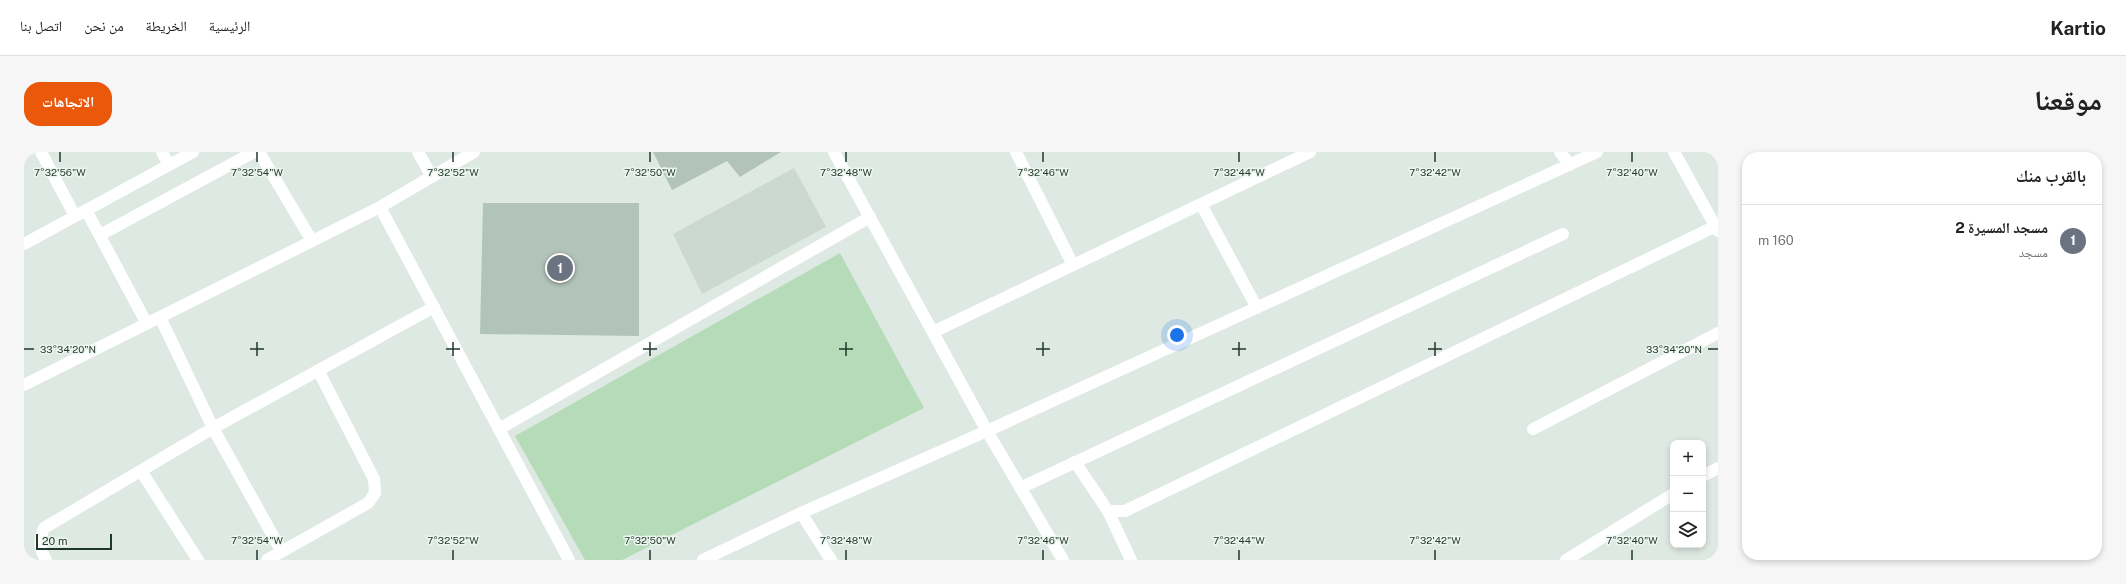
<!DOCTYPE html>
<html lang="ar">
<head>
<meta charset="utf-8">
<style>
	:root { --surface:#fff; --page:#f6f6f6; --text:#222; --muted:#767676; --line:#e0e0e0; --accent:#ea580c }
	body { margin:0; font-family:"Public Sans","Noto Naskh Arabic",sans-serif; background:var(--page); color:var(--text); direction:rtl }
	.controls { position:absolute; right:12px; bottom:12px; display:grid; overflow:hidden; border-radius:8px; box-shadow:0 2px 6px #0003 }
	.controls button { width:36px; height:36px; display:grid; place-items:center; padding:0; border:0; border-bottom:1px solid var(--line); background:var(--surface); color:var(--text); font:20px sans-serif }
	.scale { position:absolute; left:12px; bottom:10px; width:76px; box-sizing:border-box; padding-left:4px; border:2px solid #1f382d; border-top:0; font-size:11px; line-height:14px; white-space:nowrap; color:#1f382d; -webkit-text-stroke:3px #edf6f0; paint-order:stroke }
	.you { position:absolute; left:1153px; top:183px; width:14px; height:14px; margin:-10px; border:3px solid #fff; border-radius:50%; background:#1a73e8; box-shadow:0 0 0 6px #1a73e833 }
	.badge { display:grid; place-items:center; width:26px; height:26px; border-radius:50%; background:var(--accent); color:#fff; font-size:13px; font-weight:700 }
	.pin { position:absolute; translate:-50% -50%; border:2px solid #fff; box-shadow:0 1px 4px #0006 }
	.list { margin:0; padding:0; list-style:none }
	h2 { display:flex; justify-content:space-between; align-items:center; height:52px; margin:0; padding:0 16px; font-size:17px }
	h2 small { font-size:13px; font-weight:400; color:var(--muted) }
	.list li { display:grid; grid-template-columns:26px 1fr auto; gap:12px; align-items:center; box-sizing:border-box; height:72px; padding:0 16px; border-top:1px solid var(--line) }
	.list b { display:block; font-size:15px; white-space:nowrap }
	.list p { margin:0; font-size:13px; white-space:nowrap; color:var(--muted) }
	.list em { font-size:13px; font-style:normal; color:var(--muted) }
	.icon { flex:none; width:22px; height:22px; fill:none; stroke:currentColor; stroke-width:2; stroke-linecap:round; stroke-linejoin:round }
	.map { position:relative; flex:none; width:1694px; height:408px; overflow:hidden; direction:ltr; border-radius:16px }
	header { display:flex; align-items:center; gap:24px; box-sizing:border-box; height:56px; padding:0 20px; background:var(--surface); border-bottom:1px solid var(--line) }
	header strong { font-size:19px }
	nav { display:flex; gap:22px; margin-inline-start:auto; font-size:14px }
	.intro { display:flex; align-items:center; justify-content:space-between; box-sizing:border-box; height:96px; padding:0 24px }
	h1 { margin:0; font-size:28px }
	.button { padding:10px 18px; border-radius:16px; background:var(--accent); color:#fff; font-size:14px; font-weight:700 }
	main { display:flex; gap:24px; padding:0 24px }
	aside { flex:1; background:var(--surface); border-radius:16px; box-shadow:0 2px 6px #0003 }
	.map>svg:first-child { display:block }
</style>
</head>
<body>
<header>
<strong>Kartio</strong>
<nav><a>الرئيسية</a><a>الخريطة</a><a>من نحن</a><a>اتصل بنا</a></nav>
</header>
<div class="intro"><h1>موقعنا</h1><a class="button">الاتجاهات</a></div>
<main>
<aside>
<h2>بالقرب منك<small></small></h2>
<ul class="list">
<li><span class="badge" style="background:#6b7280">1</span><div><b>مسجد المسيرة 2</b><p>مسجد</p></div><em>160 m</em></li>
</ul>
</aside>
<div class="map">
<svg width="1694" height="408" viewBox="0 0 1694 408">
	<rect width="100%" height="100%" fill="#dde9e2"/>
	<path fill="#cbd9d0" d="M 770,16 L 802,75 L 678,142 L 649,82 Z"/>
	<path fill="#b5dbb9" d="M 816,101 L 900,256 L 598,408 L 561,408 L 491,284 Z"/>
	<path fill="#b2c4ba" d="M 629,0 L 757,0 L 716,25 L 703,9 L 648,38 Z
		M 459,51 L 615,51 L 615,184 L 456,182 Z"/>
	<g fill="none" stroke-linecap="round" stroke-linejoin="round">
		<path stroke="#fff" stroke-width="12" d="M 76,83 L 230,0
			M 475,277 L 846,65
			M 1509,277 L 1694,181
			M 996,336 L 1539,82
			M 1084,359 L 1107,408"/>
		<path stroke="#fff" stroke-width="12" d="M 17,0 L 51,64
			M 138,0 L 145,13
			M 235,0 L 288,89
			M 394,0 L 408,25
			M 810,0 L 963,279 L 1039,408
			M 992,0 L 1049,113
			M 1536,0 L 1546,13
			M 1650,0 L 1694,79
			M 1177,52 L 1233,156
			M 356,55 L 545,408
			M 62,58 L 123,172
			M 0,92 L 169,0
			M 136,165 L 189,276 L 258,400
			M 909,180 L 1286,0
			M 0,233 L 356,55 L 450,0
			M 1051,310 L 1084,359 L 1101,359 L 1692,74
			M 117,319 L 174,408
			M 1679,324 L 1694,316
			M 777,361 L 807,408
			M 22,408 C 15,396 15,388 20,376 L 189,276 L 410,155
			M 243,408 L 344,351 L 351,341 L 350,327 L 294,218
			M 679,408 L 777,361 L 963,279 L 1573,0
			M 1542,408 L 1649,342"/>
	</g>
	<path fill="none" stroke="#1f382d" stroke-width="1.5" d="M 36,0 L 36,10M 233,0 L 233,10M 429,0 L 429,10M 626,0 L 626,10M 822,0 L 822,10M 1019,0 L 1019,10M 1215,0 L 1215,10M 1411,0 L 1411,10M 1608,0 L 1608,10M 233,190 L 233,204M 429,190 L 429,204M 626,190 L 626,204M 822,190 L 822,204M 1019,190 L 1019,204M 1215,190 L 1215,204M 1411,190 L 1411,204M 0,197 L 10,197M 226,197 L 240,197M 422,197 L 436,197M 619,197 L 633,197M 815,197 L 829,197M 1012,197 L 1026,197M 1208,197 L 1222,197M 1404,197 L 1418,197M 1684,197 L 1694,197M 233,398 L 233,408M 429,398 L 429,408M 626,398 L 626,408M 822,398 L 822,408M 1019,398 L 1019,408M 1215,398 L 1215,408M 1411,398 L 1411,408M 1608,398 L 1608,408"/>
	<g font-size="10" text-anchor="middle" fill="#1f382d" stroke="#edf6f0" stroke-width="3" stroke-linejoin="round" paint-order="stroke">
		<text x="36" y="24">7°32'56"W</text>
		<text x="233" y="24">7°32'54"W</text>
		<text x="429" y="24">7°32'52"W</text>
		<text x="626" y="24">7°32'50"W</text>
		<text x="822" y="24">7°32'48"W</text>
		<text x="1019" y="24">7°32'46"W</text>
		<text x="1215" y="24">7°32'44"W</text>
		<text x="1411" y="24">7°32'42"W</text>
		<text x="1608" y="24">7°32'40"W</text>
		<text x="44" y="201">33°34'20"N</text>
		<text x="1650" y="201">33°34'20"N</text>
		<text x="233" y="392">7°32'54"W</text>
		<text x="429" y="392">7°32'52"W</text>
		<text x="626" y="392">7°32'50"W</text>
		<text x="822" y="392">7°32'48"W</text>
		<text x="1019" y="392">7°32'46"W</text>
		<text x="1215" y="392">7°32'44"W</text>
		<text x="1411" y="392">7°32'42"W</text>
		<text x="1608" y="392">7°32'40"W</text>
	</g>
</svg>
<div class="controls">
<button>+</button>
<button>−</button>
<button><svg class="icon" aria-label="layers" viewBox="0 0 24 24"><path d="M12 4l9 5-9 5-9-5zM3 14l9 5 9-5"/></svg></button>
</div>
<div class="scale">20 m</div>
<div class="you"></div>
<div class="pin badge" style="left:536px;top:116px;background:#6b7280">1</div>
</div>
</main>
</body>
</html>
